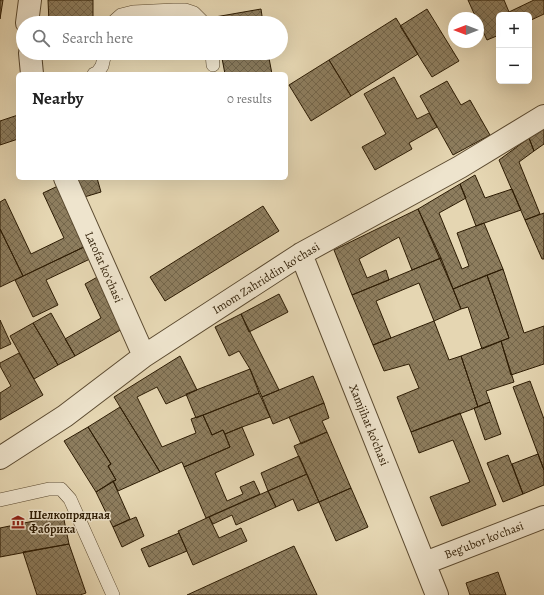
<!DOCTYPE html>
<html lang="en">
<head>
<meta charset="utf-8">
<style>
	:root { --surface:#fff; --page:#f6f6f6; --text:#222; --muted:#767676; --line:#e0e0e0 }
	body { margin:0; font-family:Alegreya,serif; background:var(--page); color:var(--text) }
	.controls { position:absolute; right:12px; top:12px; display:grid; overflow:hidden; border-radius:6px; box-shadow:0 4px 16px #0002 }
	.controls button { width:36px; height:36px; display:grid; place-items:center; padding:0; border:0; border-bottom:1px solid var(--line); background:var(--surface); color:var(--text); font:20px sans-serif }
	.compass { position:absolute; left:448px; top:12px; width:36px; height:36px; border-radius:50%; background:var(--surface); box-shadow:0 4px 16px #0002; rotate:270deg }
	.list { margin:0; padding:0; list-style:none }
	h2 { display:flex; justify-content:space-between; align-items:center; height:52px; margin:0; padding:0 16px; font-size:17px }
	h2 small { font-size:13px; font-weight:400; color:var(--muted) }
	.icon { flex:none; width:22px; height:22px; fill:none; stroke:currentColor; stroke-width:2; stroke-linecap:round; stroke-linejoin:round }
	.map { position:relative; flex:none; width:544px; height:595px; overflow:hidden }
	.search { position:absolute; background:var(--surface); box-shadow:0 4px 16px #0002; left:16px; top:16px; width:272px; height:44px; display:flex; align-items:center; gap:10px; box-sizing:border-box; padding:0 14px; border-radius:22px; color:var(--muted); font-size:15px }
	.panel { position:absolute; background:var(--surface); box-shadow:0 4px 16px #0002; left:16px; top:72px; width:272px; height:108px; border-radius:6px }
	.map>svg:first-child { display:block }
</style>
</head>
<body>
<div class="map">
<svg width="544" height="595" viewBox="0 0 544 595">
	<defs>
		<pattern id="building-cross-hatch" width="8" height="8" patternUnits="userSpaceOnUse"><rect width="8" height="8" fill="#8d7d5e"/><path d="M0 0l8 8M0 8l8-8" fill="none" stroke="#74664b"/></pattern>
	</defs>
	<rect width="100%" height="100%" fill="#e5d6b2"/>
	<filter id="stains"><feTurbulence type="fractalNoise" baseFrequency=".005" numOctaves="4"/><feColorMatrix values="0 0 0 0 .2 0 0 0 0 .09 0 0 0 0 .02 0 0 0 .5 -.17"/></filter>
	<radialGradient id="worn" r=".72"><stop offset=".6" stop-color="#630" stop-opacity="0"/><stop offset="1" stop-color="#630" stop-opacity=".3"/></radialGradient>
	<path fill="url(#building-cross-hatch)" stroke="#2d1c04" d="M 0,0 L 3,0 L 0,19 Z
		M 48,0 L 93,0 L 93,23 L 49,23 Z
		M 468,0 L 504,0 L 509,12 L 534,0 L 544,0 L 544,14 L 529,21 L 529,15 L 499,15 L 499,35 L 487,40 L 478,21 L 478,18 L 476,18 Z
		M 261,9 L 263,23 L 216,23 L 215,17 Z
		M 427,9 L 459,61 L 432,77 L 400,26 Z
		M 396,18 L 418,54 L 351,96 L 329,60 Z
		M 221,53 L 268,53 L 272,74 L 225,74 Z
		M 329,60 L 351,96 L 311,121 L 289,85 Z
		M 394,77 L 417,119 L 429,113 L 437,127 L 409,143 L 412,149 L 375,170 L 362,147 L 386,134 L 364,94 Z
		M 447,81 L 461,105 L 470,100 L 490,135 L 453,155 L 420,96 Z
		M 18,115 L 18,139 L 0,145 L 0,121 Z
		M 544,128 L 544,144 L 534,151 L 529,138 Z
		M 529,138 L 534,151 L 519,162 L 540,214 L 525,220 L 499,160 Z
		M 475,175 L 485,198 L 512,189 L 521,210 L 476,226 L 460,184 Z
		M 76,178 L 97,178 L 101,192 L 81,198 Z
		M 460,184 L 466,198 L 439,213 L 462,269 L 469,266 L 457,233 L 484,223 L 503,269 L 453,289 L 418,209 Z
		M 58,186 L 86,246 L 23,276 L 0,229 L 0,202 L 5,199 L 31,254 L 64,238 L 43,193 Z
		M 263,206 L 279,231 L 165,301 L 150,277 Z
		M 418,209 L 441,258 L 412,270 L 399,237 L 359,259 L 367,278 L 386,270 L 389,280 L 352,295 L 334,250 Z
		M 544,213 L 544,259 L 542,259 L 525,220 Z
		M 0,229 L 23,276 L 0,287 Z
		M 86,246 L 92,258 L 46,280 L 58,305 L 33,317 L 15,280 Z
		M 441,258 L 461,309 L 434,321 L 419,283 L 376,301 L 391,338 L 373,345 L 352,295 Z
		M 503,269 L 524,333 L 544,326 L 544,364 L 511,375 L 501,341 L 509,338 L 487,275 Z
		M 101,275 L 124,328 L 75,356 L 65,339 L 101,318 L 85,284 Z
		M 487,275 L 509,338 L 482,349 L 468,307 L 461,309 L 453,289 Z
		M 279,294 L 288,312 L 249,332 L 241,314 Z
		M 51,313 L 75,356 L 58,365 L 33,323 Z
		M 241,314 L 279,390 L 262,397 L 250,369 L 239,351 L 229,356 L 215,327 Z
		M 0,320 L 11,344 L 0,349 Z
		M 434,321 L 449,360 L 461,356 L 478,407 L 411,432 L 397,397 L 419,388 L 409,364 L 384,371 L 373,345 Z
		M 33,323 L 58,365 L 34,379 L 10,336 Z
		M 501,341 L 514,382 L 486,391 L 490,402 L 478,407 L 461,356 Z
		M 19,353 L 43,395 L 0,420 L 0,393 L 11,386 L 0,366 L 0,363 Z
		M 180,356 L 197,390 L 166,404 L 157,387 L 137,397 L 162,447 L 196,433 L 191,419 L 203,415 L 212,435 L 223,430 L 230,447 L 184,467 L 182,462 L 160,472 L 114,397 Z
		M 250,369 L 259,393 L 196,418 L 186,394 Z
		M 313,376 L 324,403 L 273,424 L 262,397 Z
		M 530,381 L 544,419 L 544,470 L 513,387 Z
		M 259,393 L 270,417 L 242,427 L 225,434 L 223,430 L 212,435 L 203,415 Z
		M 490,402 L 501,434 L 485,440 L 474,408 Z
		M 324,403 L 329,418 L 322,421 L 327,432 L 301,444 L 289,417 Z
		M 120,407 L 160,472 L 118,491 L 113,481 L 116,480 L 108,466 L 111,464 L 88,427 Z
		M 460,413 L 496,505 L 442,526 L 430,497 L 470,482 L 453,440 L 419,453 L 411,432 Z
		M 88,427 L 111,464 L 108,466 L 116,480 L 96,492 L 64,441 Z
		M 242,427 L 254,455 L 215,473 L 227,501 L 243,494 L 240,487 L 254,481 L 260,494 L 206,518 L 184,467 L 230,447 L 225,434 Z
		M 327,432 L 351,488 L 319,502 L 294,446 Z
		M 538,454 L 544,470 L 544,485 L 523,494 L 512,464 Z
		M 508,455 L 523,494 L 503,502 L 487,463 Z
		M 299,456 L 307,474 L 268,491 L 261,473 Z
		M 307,474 L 319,502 L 298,511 L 293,499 L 276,507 L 268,491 Z
		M 113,481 L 130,519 L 113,527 L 96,492 Z
		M 351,488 L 368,527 L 336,541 L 319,502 Z
		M 268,491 L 276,507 L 236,525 L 232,515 L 213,524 L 209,517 Z
		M 63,515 L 69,544 L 0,557 L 0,528 Z
		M 136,517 L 144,536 L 122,547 L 113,527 Z
		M 209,517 L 219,538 L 241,528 L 247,541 L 193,565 L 178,531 Z
		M 179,533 L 187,551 L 149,567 L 141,549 Z
		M 69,544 L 86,593 L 80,595 L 37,595 L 23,552 Z
		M 294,546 L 317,595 L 187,595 Z
		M 498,572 L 506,595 L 470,595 L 466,583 Z"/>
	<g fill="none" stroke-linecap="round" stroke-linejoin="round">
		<g stroke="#5b4a30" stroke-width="14">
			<path id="lane" d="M 112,23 L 121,15 L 133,12 L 174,10 L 185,10 L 194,13 L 204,23
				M 212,53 L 213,65
				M 94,74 L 97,73 L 102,66 L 105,53
				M 0,500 L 49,489 L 61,489 L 70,499 L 113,595"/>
		</g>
		<g stroke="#5b4a30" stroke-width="24">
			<path id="street" d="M 27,23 L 30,0
				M 30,53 L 32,74
				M 65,178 L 144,356
				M 301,254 L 437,595
				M 0,458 L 65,416 L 144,356 L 301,254 L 460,167 L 544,116
				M 425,563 L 544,517"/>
		</g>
		<use href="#lane" stroke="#eee4cd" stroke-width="13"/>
		<use href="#street" stroke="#eee4cd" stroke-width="22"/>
	</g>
	<defs>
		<g id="museum-bare" transform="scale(1.08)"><path d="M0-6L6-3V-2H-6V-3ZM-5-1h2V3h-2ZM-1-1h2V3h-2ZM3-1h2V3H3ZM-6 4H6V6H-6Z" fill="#8f2418" stroke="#eee4cd" stroke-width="2.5" paint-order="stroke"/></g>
	</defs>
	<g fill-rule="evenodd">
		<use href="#museum-bare" x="18" y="522"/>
	</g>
	<g text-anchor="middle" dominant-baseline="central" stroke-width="3" stroke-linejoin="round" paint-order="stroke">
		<g font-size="12" fill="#2d1c04" stroke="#eee4cd">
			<text transform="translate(104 267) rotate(66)">Latofat koʻchasi</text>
			<text transform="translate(266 278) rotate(-32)">Imom Zahriddin koʻchasi</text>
			<text transform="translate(369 425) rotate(68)">Xamjihat ko'chasi</text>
			<text transform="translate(484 540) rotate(-21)">Beg'ubor ko'chasi</text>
		</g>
		<g font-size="12" font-weight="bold" fill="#2d1c04" stroke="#eee4cd" text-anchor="start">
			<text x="29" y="515">Шелкопрядная<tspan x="29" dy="14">Фабрика</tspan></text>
		</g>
	</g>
	<rect width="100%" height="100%" filter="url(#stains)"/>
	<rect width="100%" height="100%" fill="url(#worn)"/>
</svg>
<div class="controls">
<button>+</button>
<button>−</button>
</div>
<svg class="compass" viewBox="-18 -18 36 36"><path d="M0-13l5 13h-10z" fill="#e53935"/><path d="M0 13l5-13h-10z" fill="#767676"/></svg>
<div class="search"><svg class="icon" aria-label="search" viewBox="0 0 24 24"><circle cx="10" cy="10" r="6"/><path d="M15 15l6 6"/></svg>Search here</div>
<section class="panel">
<h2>Nearby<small>0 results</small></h2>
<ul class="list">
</ul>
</section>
</div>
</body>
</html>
